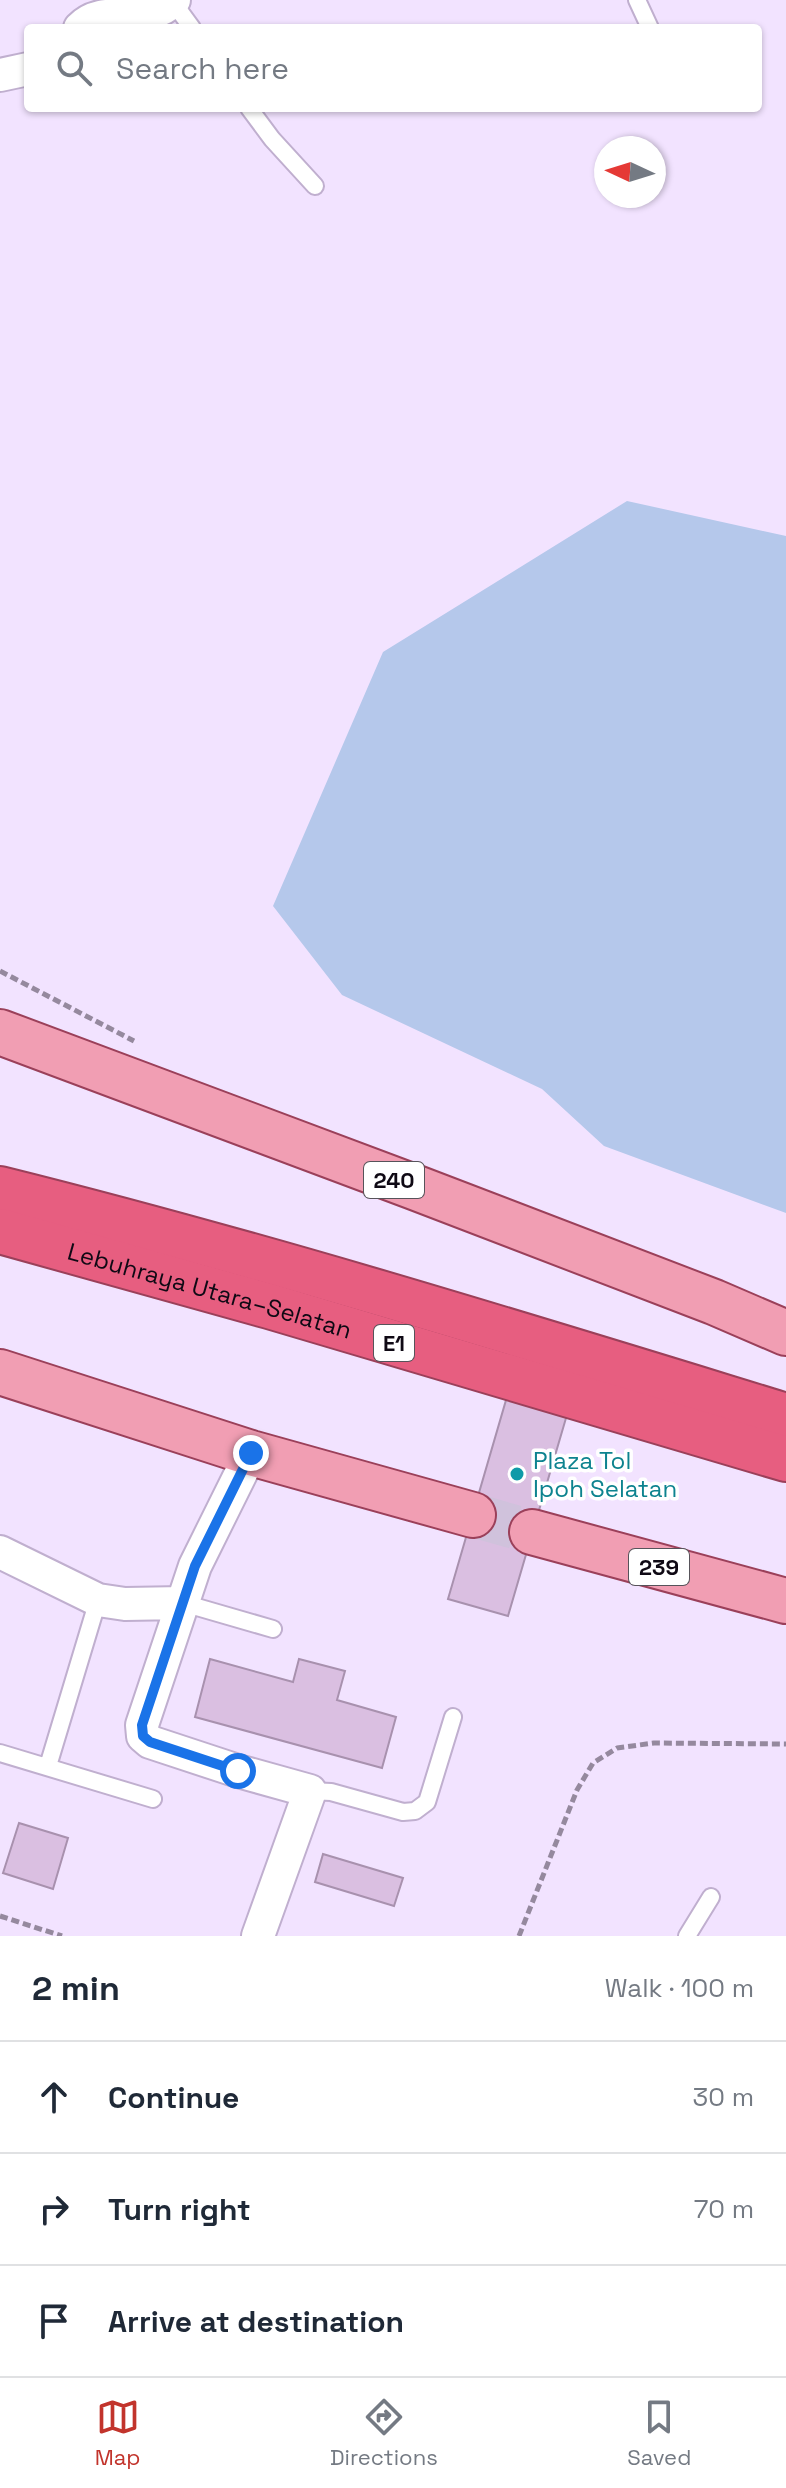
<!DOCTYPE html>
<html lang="en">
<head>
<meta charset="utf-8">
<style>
	:root { --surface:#fff; --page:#f6f6f7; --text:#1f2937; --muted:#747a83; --line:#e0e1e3; --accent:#c2342c }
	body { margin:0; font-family:"Space Grotesk",sans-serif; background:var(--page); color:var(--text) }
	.compass { position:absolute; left:594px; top:136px; width:72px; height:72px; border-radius:50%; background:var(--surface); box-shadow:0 2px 6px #0004; rotate:274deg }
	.stop { position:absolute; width:24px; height:24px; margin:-18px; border:6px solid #1a73e8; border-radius:50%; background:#fff }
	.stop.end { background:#1a73e8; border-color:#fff; box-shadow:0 2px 8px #0008 }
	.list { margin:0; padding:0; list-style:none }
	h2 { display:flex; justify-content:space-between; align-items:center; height:104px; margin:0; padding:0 32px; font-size:34px }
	h2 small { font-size:26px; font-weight:400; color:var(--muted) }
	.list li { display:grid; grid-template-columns:52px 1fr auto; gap:24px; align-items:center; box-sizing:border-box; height:112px; padding:0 32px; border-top:2px solid var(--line) }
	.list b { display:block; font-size:30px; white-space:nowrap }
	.list em { font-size:26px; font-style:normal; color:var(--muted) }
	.icon { flex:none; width:44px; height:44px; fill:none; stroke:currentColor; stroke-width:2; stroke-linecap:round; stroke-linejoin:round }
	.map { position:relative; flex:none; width:786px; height:1936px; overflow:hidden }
	.search { position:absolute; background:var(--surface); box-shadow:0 2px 6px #0004; left:24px; right:24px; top:24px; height:88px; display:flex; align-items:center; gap:20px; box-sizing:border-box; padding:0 28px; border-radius:8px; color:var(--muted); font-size:30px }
	.sheet { height:440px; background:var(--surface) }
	nav { display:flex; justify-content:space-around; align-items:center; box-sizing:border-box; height:112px; border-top:2px solid var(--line); background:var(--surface); font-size:22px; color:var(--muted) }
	nav a { display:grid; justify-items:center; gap:4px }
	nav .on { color:var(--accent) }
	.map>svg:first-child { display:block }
</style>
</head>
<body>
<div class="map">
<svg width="786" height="1936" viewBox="0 0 786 1936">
	<rect width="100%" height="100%" fill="#f2e3ff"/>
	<path fill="#b5c8eb" d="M 627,501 L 786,536 L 786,1213 L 604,1146 L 542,1089 L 342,995 L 273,906 L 383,652 Z"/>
	<path fill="#dabfe1" stroke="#a891ae" stroke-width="2" d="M 511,1383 L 571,1401 L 508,1616 L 448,1599 Z
		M 210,1659 L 293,1682 L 299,1659 L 345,1671 L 337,1700 L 396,1717 L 382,1768 L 195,1717 Z
		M 19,1823 L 68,1838 L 53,1889 L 3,1873 Z
		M 323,1854 L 403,1878 L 394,1906 L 315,1882 Z"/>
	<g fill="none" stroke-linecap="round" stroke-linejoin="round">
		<path stroke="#d0c2dc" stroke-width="44" stroke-dasharray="44 22" stroke-linecap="butt" d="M 473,1515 L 532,1532"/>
		<g stroke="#c0afcf" stroke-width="20">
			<path id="service" d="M 637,0 L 650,28
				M 173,2 L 192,28
				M 249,108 L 272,139 L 315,186
				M 183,1603 L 273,1629
				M 0,1753 L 153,1799
				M 48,1766 L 98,1600
				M 310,1791 L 331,1792 L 403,1812 L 415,1811 L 427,1802 L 453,1717
				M 687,1936 L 711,1897"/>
		</g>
		<g stroke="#c0afcf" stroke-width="36">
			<path id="minor" d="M 80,28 C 105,2 145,29 174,0
				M 0,75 L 28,69
				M 251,1453 L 195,1566 L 142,1725 L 143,1736 L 150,1742 L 238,1771 L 310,1791 L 258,1936
				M 0,1552 L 98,1600 L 125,1604 L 183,1603"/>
		</g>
		<g stroke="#9b405a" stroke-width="48">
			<path id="primary" d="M 0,1032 L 414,1187 L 714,1302 L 786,1333
				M 0,1372 L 251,1453 L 473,1515
				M 532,1532 L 786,1601"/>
		</g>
		<g stroke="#9b405a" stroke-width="48">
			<g id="motorway">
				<path d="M 0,1189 C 265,1255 525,1336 786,1416"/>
				<path id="s1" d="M 0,1231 L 269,1306 L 786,1459"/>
			</g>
		</g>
		<path stroke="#95899e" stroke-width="5" stroke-dasharray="8 4" stroke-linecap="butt" d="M 0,971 L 134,1041
			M 0,1916 L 62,1936
			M 519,1936 L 577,1790 L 593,1763 L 617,1748 L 654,1743 L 786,1744"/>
		<use href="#service" stroke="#fff" stroke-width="16"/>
		<use href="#minor" stroke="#fff" stroke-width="32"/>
		<use href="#primary" stroke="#f19eb3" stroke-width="44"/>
		<use href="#motorway" stroke="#e75e80" stroke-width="44"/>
	</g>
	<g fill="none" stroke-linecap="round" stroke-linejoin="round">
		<path stroke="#1a73e8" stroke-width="10" d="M 238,1771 L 150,1742 L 143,1736 L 142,1725 L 195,1566 L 251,1453"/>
	</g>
	<circle fill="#0f9aa8" stroke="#fff" stroke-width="3" cx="517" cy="1474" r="8"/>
	<g text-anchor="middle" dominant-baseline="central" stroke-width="7" stroke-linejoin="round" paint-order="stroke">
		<g fill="#fff" stroke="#57535a" stroke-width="2">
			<rect x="364" y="1162" width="60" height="36" rx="6"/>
			<rect x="374" y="1325" width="40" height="36" rx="6"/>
			<rect x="629" y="1549" width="60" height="36" rx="6"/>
		</g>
		<g font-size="22" font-weight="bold" fill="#0f0914">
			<text x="394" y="1180">240</text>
			<text x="394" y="1343">E1</text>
			<text x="659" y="1567">239</text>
		</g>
		<g font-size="24" fill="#0f0914" stroke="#fff">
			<text stroke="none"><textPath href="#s1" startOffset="218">Lebuhraya Utara–Selatan</textPath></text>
		</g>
		<g font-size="24" fill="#0d838f" stroke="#fff" text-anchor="start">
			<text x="533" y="1460">Plaza Tol<tspan x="533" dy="28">Ipoh Selatan</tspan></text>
		</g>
	</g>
</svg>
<svg class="compass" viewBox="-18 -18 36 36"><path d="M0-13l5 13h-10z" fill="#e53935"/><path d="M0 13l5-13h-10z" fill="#747a83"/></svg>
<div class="stop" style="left:238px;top:1771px"></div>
<div class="stop end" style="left:251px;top:1453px"></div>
<div class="search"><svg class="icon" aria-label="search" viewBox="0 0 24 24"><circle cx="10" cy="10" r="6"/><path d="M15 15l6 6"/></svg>Search here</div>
</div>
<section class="sheet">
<h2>2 min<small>Walk · 100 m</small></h2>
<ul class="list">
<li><svg class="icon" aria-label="ahead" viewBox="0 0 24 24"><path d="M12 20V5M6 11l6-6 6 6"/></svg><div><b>Continue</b></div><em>30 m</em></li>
<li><svg class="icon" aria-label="right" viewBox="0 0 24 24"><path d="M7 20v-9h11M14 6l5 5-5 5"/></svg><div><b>Turn right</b></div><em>70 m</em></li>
<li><svg class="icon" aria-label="arrive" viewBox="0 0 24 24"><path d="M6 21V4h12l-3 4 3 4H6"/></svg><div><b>Arrive at destination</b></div></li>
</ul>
</section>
<nav>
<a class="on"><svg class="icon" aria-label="map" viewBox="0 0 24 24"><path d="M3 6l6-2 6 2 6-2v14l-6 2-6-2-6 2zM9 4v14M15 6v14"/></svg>Map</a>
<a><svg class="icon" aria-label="directions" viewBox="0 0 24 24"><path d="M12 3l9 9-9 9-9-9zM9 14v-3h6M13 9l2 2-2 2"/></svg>Directions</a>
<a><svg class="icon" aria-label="saved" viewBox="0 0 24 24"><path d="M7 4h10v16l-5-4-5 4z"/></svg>Saved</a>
</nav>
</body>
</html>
